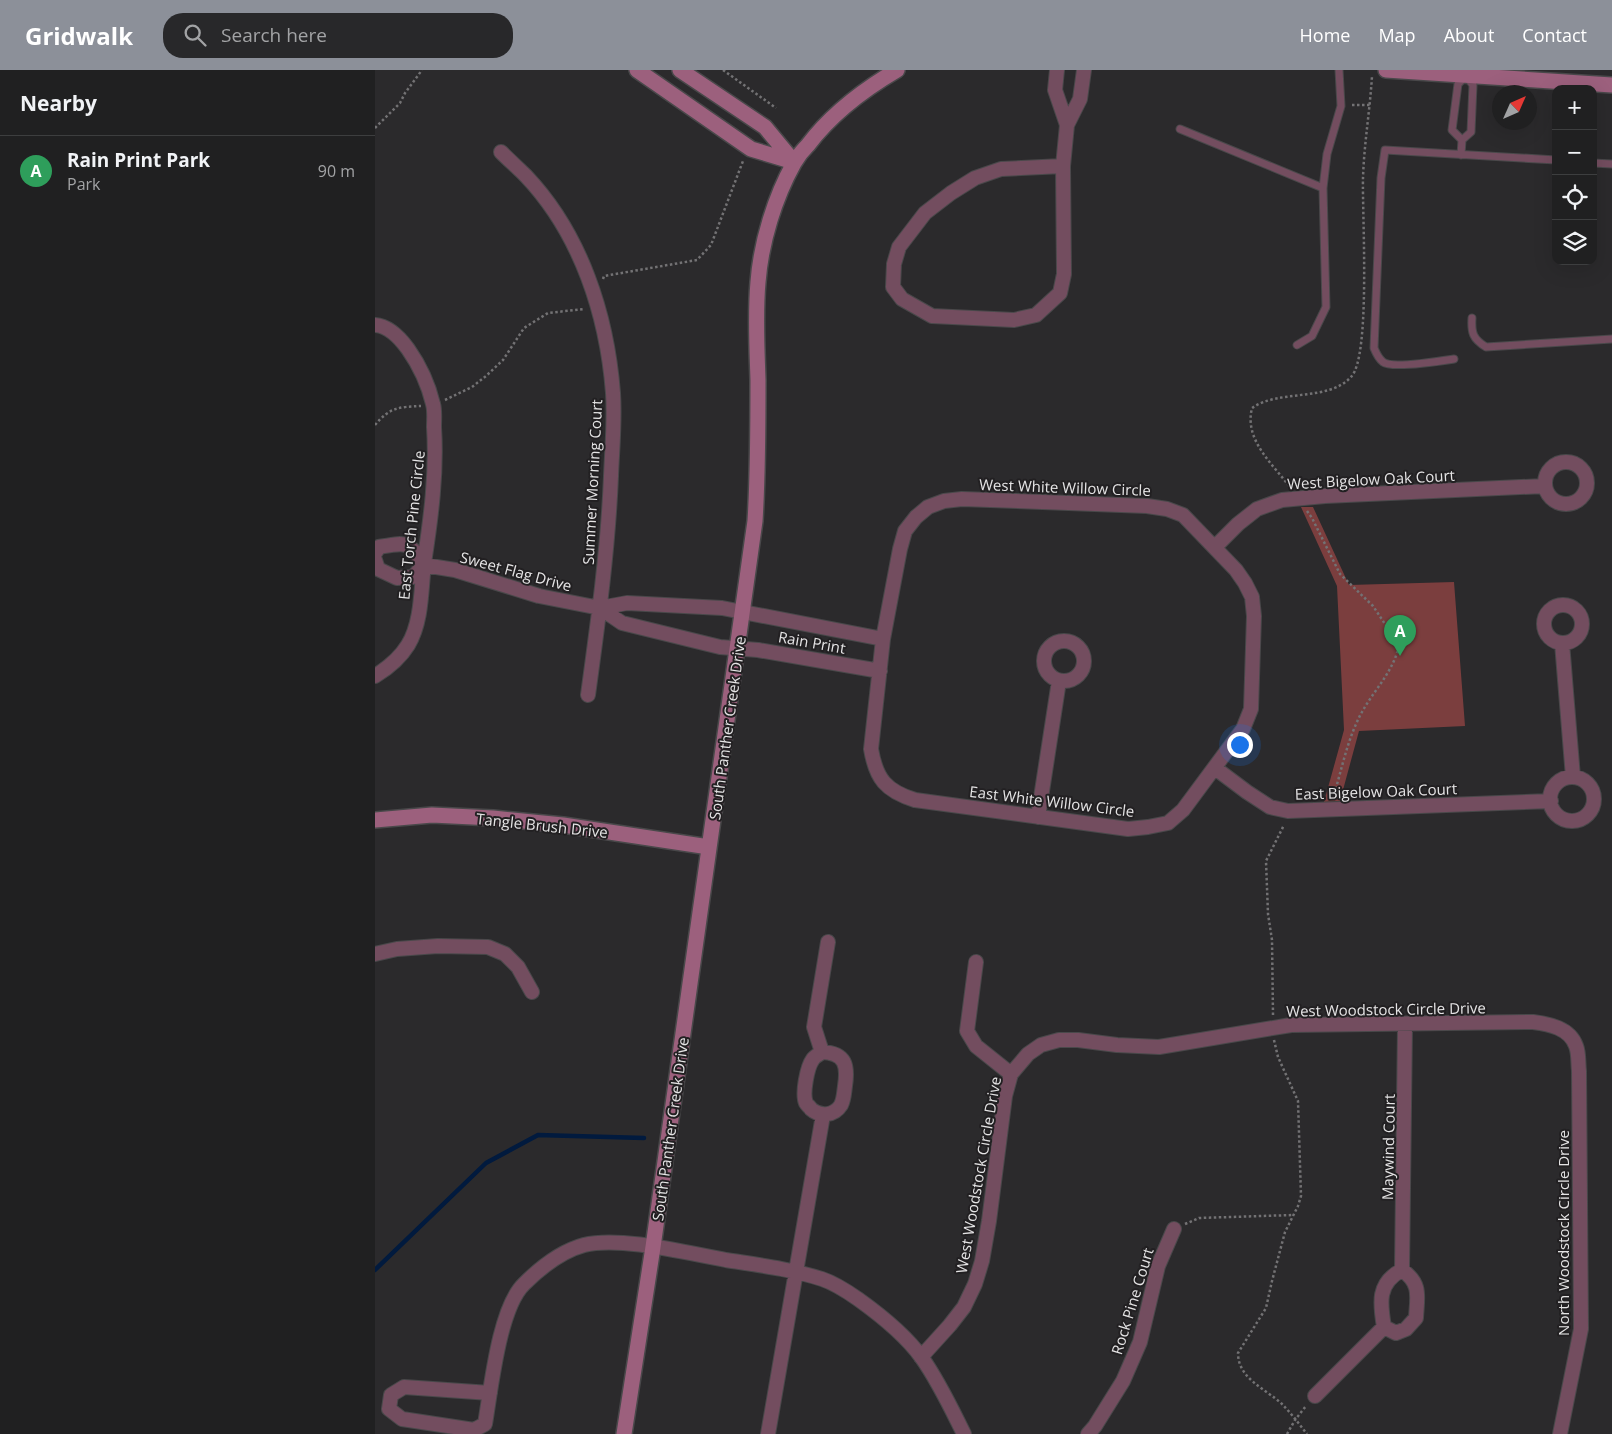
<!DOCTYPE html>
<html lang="en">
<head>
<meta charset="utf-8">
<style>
	:root { --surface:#202021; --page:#28282a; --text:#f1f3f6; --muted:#a2a3a5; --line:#3d3e3f; --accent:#8c9099 }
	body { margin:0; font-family:"Open Sans",sans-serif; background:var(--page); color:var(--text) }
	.controls { position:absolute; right:15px; top:15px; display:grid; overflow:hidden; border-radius:10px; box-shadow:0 5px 20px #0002 }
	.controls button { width:45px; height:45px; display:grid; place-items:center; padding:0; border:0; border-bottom:1px solid var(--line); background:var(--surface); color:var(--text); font:25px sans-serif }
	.compass { position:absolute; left:1117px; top:15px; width:45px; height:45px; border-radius:50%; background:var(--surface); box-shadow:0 5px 20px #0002; rotate:45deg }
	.you { position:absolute; left:864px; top:674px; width:18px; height:18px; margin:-12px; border:4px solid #fff; border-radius:50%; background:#1a73e8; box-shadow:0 0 0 8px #1a73e833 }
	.badge { display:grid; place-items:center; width:32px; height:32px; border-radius:50%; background:var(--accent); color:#fff; font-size:16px; font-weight:700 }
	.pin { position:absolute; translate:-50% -41px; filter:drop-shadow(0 1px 2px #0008) }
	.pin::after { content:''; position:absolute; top:26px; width:18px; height:15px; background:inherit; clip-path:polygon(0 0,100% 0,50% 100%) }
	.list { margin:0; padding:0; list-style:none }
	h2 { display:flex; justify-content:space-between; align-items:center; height:65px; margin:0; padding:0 20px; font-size:21px }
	h2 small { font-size:16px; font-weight:400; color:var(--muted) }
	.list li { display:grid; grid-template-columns:32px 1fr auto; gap:15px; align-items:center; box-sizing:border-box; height:70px; padding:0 20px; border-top:1px solid var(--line) }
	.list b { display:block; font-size:19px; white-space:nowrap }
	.list p { margin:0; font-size:16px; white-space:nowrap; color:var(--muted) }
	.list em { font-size:16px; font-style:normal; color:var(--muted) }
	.icon { flex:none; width:28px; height:28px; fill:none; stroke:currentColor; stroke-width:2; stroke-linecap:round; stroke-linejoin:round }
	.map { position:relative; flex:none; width:1237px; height:1364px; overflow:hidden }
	header { display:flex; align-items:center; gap:30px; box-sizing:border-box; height:70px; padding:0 25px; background:var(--accent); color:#fff }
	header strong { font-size:24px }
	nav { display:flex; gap:28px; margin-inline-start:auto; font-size:18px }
	.search { width:350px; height:45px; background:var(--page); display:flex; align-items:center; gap:12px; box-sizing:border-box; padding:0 18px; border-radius:20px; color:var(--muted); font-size:19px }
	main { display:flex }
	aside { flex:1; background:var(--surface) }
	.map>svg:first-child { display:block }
</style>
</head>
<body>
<header>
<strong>Gridwalk</strong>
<div class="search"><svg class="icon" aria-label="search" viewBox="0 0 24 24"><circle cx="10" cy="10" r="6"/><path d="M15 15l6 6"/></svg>Search here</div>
<nav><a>Home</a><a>Map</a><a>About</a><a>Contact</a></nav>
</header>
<main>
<aside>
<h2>Nearby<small></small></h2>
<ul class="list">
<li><span class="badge" style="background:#2e9e5b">A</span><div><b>Rain Print Park</b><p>Park</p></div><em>90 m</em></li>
</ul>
</aside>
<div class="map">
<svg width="1237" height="1364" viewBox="0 0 1237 1364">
	<rect width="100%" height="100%" fill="#2b2a2c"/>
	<path fill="#7b3e3e" d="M 926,437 L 938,437 L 974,515 L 1079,512 L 1090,656 L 984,661 L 965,731 L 949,732 L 969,660 L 962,516 Z"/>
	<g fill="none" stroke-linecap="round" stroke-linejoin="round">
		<path stroke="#011a3e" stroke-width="4.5" d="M 0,1200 L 111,1093 L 163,1065 L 269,1068"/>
		<g stroke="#49484a" stroke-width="9">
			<path id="lane" d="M 1091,6 L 1098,15 L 1096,62 L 1087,70 L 1077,60 L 1083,14 Z
				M 805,59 L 948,118
				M 1086,85 L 1087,70
				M 1218,93 L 1237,94
				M 1097,248 C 1096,263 1098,269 1111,277 L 1237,269
				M 922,275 L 937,266 L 951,237 L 948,118 L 952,84 L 966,36 L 964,0
				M 1079,289 C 1066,291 1016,299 1008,292 C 1003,288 1001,283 999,278 L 1006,108 L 1010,80 L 1181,90"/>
		</g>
		<g stroke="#49484a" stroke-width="16">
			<path id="street" d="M 682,0 L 680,20 L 692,55
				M 126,82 C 134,90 143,98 151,106 C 206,164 232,245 238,323 C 240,351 237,379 236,406 C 233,480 223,552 213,625
				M 688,96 L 626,99 L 600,108 L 576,123 L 550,143 L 524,177 L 519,194 L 518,217 L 527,229 L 557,246 L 639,250 L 661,245 L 685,223 L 689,204 L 688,96 L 692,55 L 705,29 L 709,0
				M 0,255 C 14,256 25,268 33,279 C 45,296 53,313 58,334 C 60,341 59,349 59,357 C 62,402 56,448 49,493 C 46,520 47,552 33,575 C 25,588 13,598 0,606
				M1170 413a21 21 0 1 1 42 0a21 21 0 1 1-42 0Z
				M 587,429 L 772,436 L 792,439 L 808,445 L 861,500 L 870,513 L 877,527 L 879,546 L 876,639 L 868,659 L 808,740 L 793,753 L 773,757 L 753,759 L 540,730 C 511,721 501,709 496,679 L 508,569 L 525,479 L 530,461 L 541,447 L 553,437 L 569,431 Z
				M 840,477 L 863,454 L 882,439 L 907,430 L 950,426 L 1170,416
				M 0,483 L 4,477 C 33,472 33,471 49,495 L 80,500 L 164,526 L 225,538 L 252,533 L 347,538 L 508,569
				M 0,490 L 3,499 L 22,508 L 38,507 L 49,495
				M1169 554a19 19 0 1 1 38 0a19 19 0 1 1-38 0Z
				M 225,538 L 247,553 L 345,577 L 383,580 L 505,601
				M669 591a20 20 0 1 1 40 0a20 20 0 1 1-40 0Z
				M 1187,573 L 1198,707
				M 840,698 L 872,722 L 895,737 L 913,741 L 1176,731
				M1175 729a22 22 0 1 1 44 0a22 22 0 1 1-44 0Z
				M 663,747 L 684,611
				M 0,884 L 22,879 L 63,876 L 113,877 L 130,884 L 143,897 L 157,922
				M 601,892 L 592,961 L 601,976 L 636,1004
				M 447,982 C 471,983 473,996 470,1016 C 469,1023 469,1029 466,1035 C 459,1046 445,1047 436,1039 C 435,1037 432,1035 431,1033 C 427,1024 432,997 438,989 C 440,986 445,984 447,982 Z
				M 447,982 L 439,957 L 453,872
				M 1027,1200 L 1030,955
				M 1027,1200 C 1047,1214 1042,1227 1041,1248 L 1031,1259 L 1021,1263 L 1009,1257 C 1005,1233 1002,1213 1027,1200 Z
				M 546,1287 L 575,1255 L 589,1237 L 600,1214 L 607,1191 L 614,1151 L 630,1026 L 636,1004 L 653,984 L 666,975 L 684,970 L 703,970 L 742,975 L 784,977 L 916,955 L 1158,952 C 1174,954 1195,958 1201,976 C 1204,983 1203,993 1204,1001 L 1206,1259 L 1185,1364
				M 115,1323 L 29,1317 L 16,1325 L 14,1339 L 27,1349 L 99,1360 L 110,1354 C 116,1319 124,1238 149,1214 C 165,1198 187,1181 209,1175 C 245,1166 312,1183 351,1190 C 383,1195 416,1199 447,1209 C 459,1213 473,1222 483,1229 C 504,1244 532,1267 547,1288 C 564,1312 576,1338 589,1364
				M 940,1326 L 1009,1257
				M 393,1364 L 448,1045
				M 713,1364 L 720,1356 L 748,1311 L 765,1272 L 783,1196 L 799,1159"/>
		</g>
		<g stroke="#49484a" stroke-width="18">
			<path id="secondary" d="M 262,0 L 376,79 L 419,92
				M 305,0 L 390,57 L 419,92
				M 1011,0 L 1237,15
				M 0,750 L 57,745 L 118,748 L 188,755 L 334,777
				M 249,1364 L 278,1177 L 380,451 C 383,404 383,357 383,310 C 382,278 380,245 383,212 C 386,172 400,127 419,93 C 423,86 428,80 433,75 C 457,43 488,20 522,0"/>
		</g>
		<path stroke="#737274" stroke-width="2.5" stroke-dasharray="2.5 2.5" stroke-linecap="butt" d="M 348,0 L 401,38
			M 977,35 L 995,35
			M 0,58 L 25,33 L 30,23 L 47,0
			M 228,209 L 229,206 L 322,190 L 336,175 L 368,91
			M 70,330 L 97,317 L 111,306 L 128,290 L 149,258 L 173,243 L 209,239
			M 0,355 C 15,337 24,337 46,336
			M 914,416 C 897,393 869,370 877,338 C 904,319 953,332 976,307 C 996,287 987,143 988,108 C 989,74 995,40 997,6
			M 932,441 L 937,448 L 965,504 L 998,536 L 1024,575 C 1019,601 999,620 987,642 C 973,667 967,698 959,725
			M 898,945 L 897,870 L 893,844 L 891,791 L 909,755
			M 899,970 L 903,987 L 923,1031 L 926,1126 L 923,1136 L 910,1162 L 897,1211 L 891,1238 L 863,1283 C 863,1309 891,1319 907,1334 C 916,1343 924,1354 932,1364
			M 810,1154 L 824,1148 L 918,1145
			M 912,1364 L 920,1350 L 931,1336"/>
		<use href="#lane" stroke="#734d5f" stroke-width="7"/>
		<use href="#street" stroke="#734d5f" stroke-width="14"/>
		<use href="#secondary" stroke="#9c607d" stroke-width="15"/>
	</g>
	<g text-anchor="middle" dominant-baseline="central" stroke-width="4" stroke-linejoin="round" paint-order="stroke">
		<g font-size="15" fill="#e5e4e5" stroke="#222022">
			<text transform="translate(996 409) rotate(-3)">West Bigelow Oak Court</text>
			<text transform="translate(217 412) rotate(-87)">Summer Morning Court</text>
			<text transform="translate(690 417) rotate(2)">West White Willow Circle</text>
			<text transform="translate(36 455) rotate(-84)">East Torch Pine Circle</text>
			<text transform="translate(141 501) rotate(15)">Sweet Flag Drive</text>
			<text transform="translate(437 572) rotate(10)">Rain Print</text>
			<text transform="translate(352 658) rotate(-82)">South Panther Creek Drive</text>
			<text transform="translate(1001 721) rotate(-2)">East Bigelow Oak Court</text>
			<text transform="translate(677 731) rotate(7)">East White Willow Circle</text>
			<text transform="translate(167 755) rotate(6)">Tangle Brush Drive</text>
			<text transform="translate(1011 939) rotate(-1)">West Woodstock Circle Drive</text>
			<text transform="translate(295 1059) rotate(-82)">South Panther Creek Drive</text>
			<text transform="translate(1013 1077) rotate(-89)">Maywind Court</text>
			<text transform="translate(603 1105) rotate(-80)">West Woodstock Circle Drive</text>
			<text transform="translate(1188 1163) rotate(-90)">North Woodstock Circle Drive</text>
			<text transform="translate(757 1231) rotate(-73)">Rock Pine Court</text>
		</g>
	</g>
</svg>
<div class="controls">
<button>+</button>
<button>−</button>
<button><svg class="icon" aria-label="locate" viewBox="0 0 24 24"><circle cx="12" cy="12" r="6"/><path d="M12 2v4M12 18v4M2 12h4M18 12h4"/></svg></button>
<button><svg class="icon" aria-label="layers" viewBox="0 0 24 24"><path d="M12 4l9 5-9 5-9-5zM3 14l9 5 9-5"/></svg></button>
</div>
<svg class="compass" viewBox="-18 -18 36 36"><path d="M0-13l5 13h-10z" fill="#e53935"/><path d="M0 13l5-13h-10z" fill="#a2a3a5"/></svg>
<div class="you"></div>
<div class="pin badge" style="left:1025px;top:586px;background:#2e9e5b">A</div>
</div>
</main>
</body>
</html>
